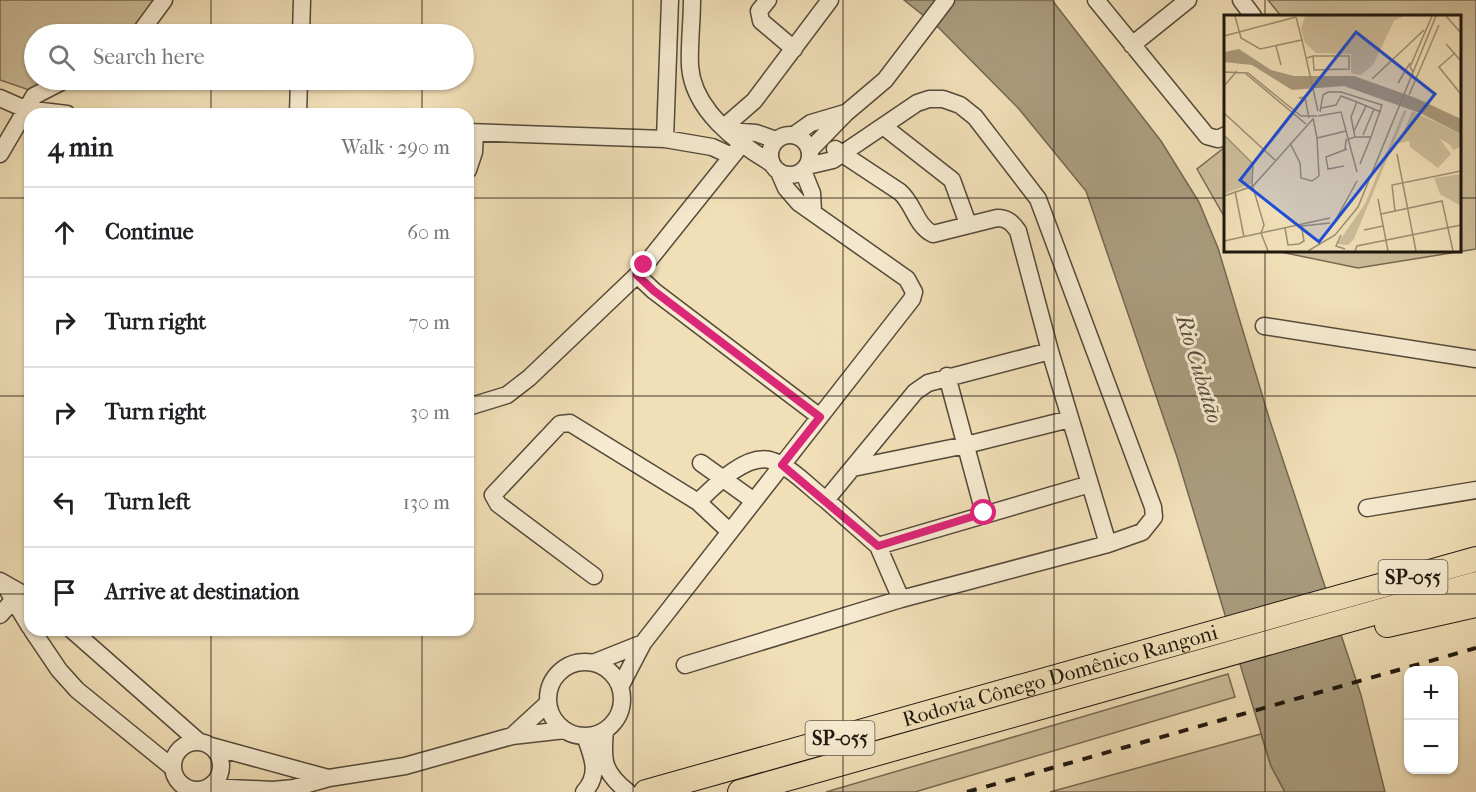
<!DOCTYPE html>
<html lang="en">
<head>
<meta charset="utf-8">
<style>
	:root { --surface:#fff; --page:#f6f6f6; --text:#202124; --muted:#757577; --line:#e0e0e0 }
	body { margin:0; font-family:"IM FELL French Canon",serif; background:var(--page); color:var(--text) }
	.controls { position:absolute; right:18px; bottom:18px; display:grid; overflow:hidden; border-radius:12px; box-shadow:0 2px 4px #0004 }
	.controls button { width:54px; height:54px; display:grid; place-items:center; padding:0; border:0; border-bottom:2px solid var(--line); background:var(--surface); color:var(--text); font:30px sans-serif }
	.stop { position:absolute; width:18px; height:18px; margin:-14px; border:4px solid #db2777; border-radius:50%; background:#fff }
	.stop.end { background:#db2777; border-color:#fff; box-shadow:0 2px 6px #0008 }
	.list { margin:0; padding:0; list-style:none }
	h2 { display:flex; justify-content:space-between; align-items:center; height:78px; margin:0; padding:0 24px; font-size:26px }
	h2 small { font-size:20px; font-weight:400; color:var(--muted) }
	.list li { display:grid; grid-template-columns:39px 1fr auto; gap:18px; align-items:center; box-sizing:border-box; height:90px; padding:0 24px; border-top:2px solid var(--line) }
	.list b { display:block; font-size:22px; white-space:nowrap }
	.list em { font-size:20px; font-style:normal; color:var(--muted) }
	.icon { flex:none; width:33px; height:33px; fill:none; stroke:currentColor; stroke-width:2; stroke-linecap:round; stroke-linejoin:round }
	.map { position:relative; flex:none; width:1476px; height:792px; overflow:hidden }
	.search { position:absolute; background:var(--surface); box-shadow:0 2px 4px #0004; left:24px; top:24px; width:450px; height:66px; display:flex; align-items:center; gap:15px; box-sizing:border-box; padding:0 21px; border-radius:33px; color:var(--muted); font-size:22px }
	.panel { position:absolute; background:var(--surface); box-shadow:0 2px 4px #0004; left:24px; top:108px; width:450px; height:528px; border-radius:18px }
	.map>svg:first-child { display:block }
</style>
</head>
<body>
<div class="map">
<svg width="1476" height="792" viewBox="0 0 1476 792">
	<rect width="100%" height="100%" fill="#f1dfb7"/>
	<filter id="stains"><feTurbulence type="fractalNoise" baseFrequency=".00333" numOctaves="4"/><feColorMatrix values="0 0 0 0 .2 0 0 0 0 .09 0 0 0 0 .02 0 0 0 .5 -.17"/></filter>
	<radialGradient id="worn" r=".72"><stop offset=".6" stop-color="#630" stop-opacity="0"/><stop offset="1" stop-color="#630" stop-opacity=".3"/></radialGradient>
	<path fill="#cdbd9a" stroke="#766a54" stroke-width="1.5" d="M 0,0 L 153,0 L 131,34 L 34,34 L 34,80 L 51,80 L 29,90 L 0,80 Z
		M 1268,0 L 1476,0 L 1476,249 L 1358,268 L 1276,251 L 1460,250 L 1460,16 L 1281,16 Z
		M 1225,147 L 1225,218 L 1197,169 Z
		M 1228,674 L 1235,697 L 915,792 L 826,792 Z
		M 1261,734 L 1271,766 L 1285,792 L 1050,792 Z"/>
	<path fill="#aa9b7e" stroke="#726752" stroke-width="1.5" d="M 904,0 L 1052,0 L 1161,141 L 1199,202 L 1218,248 L 1270,421 L 1361,695 L 1385,792 L 1285,792 L 1271,766 L 1177,457 L 1086,191 L 1019,109 L 939,28 Z"/>
	<g fill="none" stroke-linecap="round" stroke-linejoin="round">
		<g stroke="#544a39" stroke-width="19">
			<path id="minor" d="M 692,0 C 692,22 689,44 690,66 C 693,110 736,142 771,163
				M 768,0 L 759,11 L 761,21 L 794,49
				M 1096,0 L 1207,136 L 1218,139 L 1226,135
				M 1241,0 L 1253,16
				M 139,34 L 164,0
				M 301,34 L 302,0
				M 1132,45 L 1188,0
				M 0,98 L 25,109 L 67,114
				M 298,114 L 299,80
				M 883,126 L 952,180 L 968,224
				M 724,127 L 754,101 L 830,0
				M 728,131 L 756,133 L 776,140
				M 468,132 L 665,139 L 712,147 L 732,156
				M770 155a20 20 0 1 1 40 0a20 20 0 1 1-40 0Z
				M 794,135 L 811,123 L 845,113
				M 665,139 L 670,0
				M 741,145 L 637,275 L 654,291 L 820,417
				M 810,150 L 846,113 L 885,80 L 946,0
				M 0,154 L 34,96 L 65,80
				M 807,166 L 833,160 L 917,103 L 929,99 L 943,99 L 960,105 L 975,117 L 1038,199 L 1153,507 L 1154,517 L 1142,532 L 1108,544 L 901,599 L 878,546 L 826,500
				M 468,170 L 474,152 L 475,133
				M 803,171 L 812,193 L 813,212
				M 1264,326 L 1476,359
				M 1050,351 L 1108,544
				M 947,376 L 984,513
				M 468,407 L 507,395 L 529,378 L 637,275
				M 701,463 L 754,501
				M 853,468 L 966,445 L 1070,419
				M 698,502 C 714,486 748,451 773,461 C 792,468 810,488 826,500 L 915,392 L 928,383 L 1050,351 L 1018,231 C 1012,223 1008,218 997,218 L 933,234 C 916,226 914,204 900,192 L 835,149
				M 1367,508 L 1476,490
				M 878,546 L 1090,484
				M 594,576 L 498,504 L 493,495 L 560,424 L 570,423 L 698,502 L 729,531
				M 0,581 L 30,598
				M 4,584 L 30,627
				M 0,615 L 19,594
				M 32,630 L 59,670 L 77,690 L 173,768
				M 72,630 L 198,741
				M548 699a37 37 0 1 1 74 0a37 37 0 1 1-74 0Z
				M 593,663 L 643,643
				M 685,665 L 901,599
				M 620,687 L 643,643 L 912,299 L 914,292 L 907,279 L 799,203 L 786,188 L 779,172
				M 605,730 C 602,761 603,772 628,792
				M 512,736 L 548,703
				M173 766a24 24 0 1 1 48 0a24 24 0 1 1-48 0Z
				M 211,746 L 328,778
				M 210,787 L 273,790 L 294,788 L 329,778 L 405,766 L 512,736 L 565,730
				M 584,792 C 601,774 592,756 585,736"/>
		</g>
		<g stroke="#1f180f" stroke-width="26">
			<g id="highway">
				<path d="M 1387,625 L 1476,605"/>
				<path id="s1" d="M 646,792 L 1476,559"/>
				<path d="M 740,792 L 1476,584"/>
			</g>
		</g>
		<use href="#minor" stroke="#f6ead0" stroke-width="16"/>
		<use href="#highway" stroke="#f1dfb7" stroke-width="24"/>
		<path stroke="#1f180f" stroke-width="4" stroke-dasharray="10 10" stroke-linecap="butt" d="M 967,792 L 1476,648"/>
	</g>
	<g fill="none" stroke-linecap="round" stroke-linejoin="round">
		<path stroke="#db2777" stroke-width="8" d="M 644,265 L 637,275 L 654,291 L 820,417 L 782,465 L 878,546 L 984,513"/>
	</g>
	<path fill="none" stroke="#1f180f" stroke-width="1.5" stroke-opacity="0.55" d="M 211,0 L 211,34M 422,0 L 422,34M 633,0 L 633,792M 843,0 L 843,792M 1054,0 L 1054,792M 1265,0 L 1265,16M 211,80 L 211,114M 422,80 L 422,114M 0,198 L 30,198M 468,198 L 1226,198M 1460,198 L 1476,198M 1265,250 L 1265,792M 0,396 L 30,396M 468,396 L 1476,396M 0,594 L 30,594M 468,594 L 1476,594M 211,630 L 211,792M 422,630 L 422,792"/>
	<g text-anchor="middle" dominant-baseline="central" stroke-width="6" stroke-linejoin="round" paint-order="stroke">
		<g fill="#f6ead0" stroke="#605749" stroke-width="1.5">
			<rect x="1378.5" y="560" width="69" height="34" rx="4.5"/>
			<rect x="805.5" y="721" width="69" height="34" rx="4.5"/>
		</g>
		<g font-size="20" font-weight="bold" fill="#1f180f">
			<text x="1413" y="577">SP-055</text>
			<text x="840" y="738">SP-055</text>
		</g>
		<g font-size="21" fill="#1f180f" stroke="#f6ead0">
			<text stroke="none"><textPath href="#s1" startOffset="430">Rodovia Cônego Domênico Rangoni</textPath></text>
		</g>
		<g font-size="22" font-style="italic" fill="#574c3b" stroke="#f6ead0">
			<text transform="translate(1199 369) rotate(73)">Rio Cubatão</text>
		</g>
	</g>
	<g transform="translate(1224 15)">
		<rect width="237" height="237" fill="#f1dfb7"/>
		<path d="M 81,1 L 180,1 L 170,6 L 149,50 L 137,60 L 127,58 L 127,39 L 92,38 L 81,28 L 77,14 ZM 180,95 L 183,96 L 130,224 L 124,230 L 113,229 L 141,189 ZM 188,96 L 237,119 L 237,131 L 230,135 L 225,129 L 216,124 L 227,139 L 214,153 L 186,132 L 185,126 L 175,128 ZM 0,121 L 28,149 L 27,169 L 0,179 ZM 237,159 L 237,191 L 216,179 L 210,163 Z" fill="#cdbd9a"/>
		<path d="M 15,34 L 47,55 L 70,61 L 130,61 L 192,83 L 237,104 L 237,119 L 196,98 L 120,71 L 68,75 L 28,50 L 0,47 L 0,37 Z" fill="#aa9b7e"/>
		<path fill="none" stroke="#9d8f74" stroke-width="1.5" d="M 11,1 L 17,23 L 36,34 L 78,25 L 94,96M 222,1 L 237,18M 72,2 L 78,25M 0,21 L 72,2M 222,29 L 237,46M 52,31 L 57,50M 231,38 L 215,52 L 236,78M 83,43 L 89,41 L 125,41 L 125,54 L 90,55 L 89,41M 0,57 L 24,58 L 77,101 L 93,101M 189,57 L 186,52 L 208,1M 21,58 L 82,109M 148,64 L 200,15M 174,68 L 186,48M 0,71 L 13,56M 185,80 L 215,10M 75,83 L 81,82 L 85,103M 133,87 L 157,97M 97,93 L 112,90 L 117,81 L 133,87 L 127,102 L 131,122 L 122,125 L 121,135M 96,97 L 99,80 L 104,77 L 117,77 L 158,90 L 147,122 L 131,122M 0,98 L 51,145M 94,101 L 117,97 L 133,157M 89,103 L 93,123 L 122,116M 130,116 L 142,91M 0,120 L 29,149 L 28,169 L 40,210 L 37,218 L 44,236M 139,120 L 150,94M 66,128 L 76,148 L 77,163 L 88,166 L 95,161 L 93,123M 173,139 L 192,236M 136,149 L 147,122M 120,151 L 104,154 L 102,142 L 123,134M 11,176 L 20,222M 0,181 L 29,171 L 89,104M 154,184 L 164,236M 171,196 L 168,170 L 237,156M 157,199 L 218,186 L 229,236M 111,206 L 133,166M 78,211 L 106,208M 61,213 L 64,230 L 75,229 L 80,226 L 77,209M 140,215 L 159,211M 117,220 L 112,231 L 121,234M 0,226 L 106,203M 84,236 L 111,220 L 134,192 L 212,1M 131,236 L 133,231 L 237,210"/>
		<path fill="#1d4ed8" fill-opacity="0.15" stroke="#1d4ed8" stroke-width="3" d="M 132,17 L 211,79 L 95,227 L 16,165 Z"/>
		<rect width="237" height="237" fill="none" stroke="#1f180f" stroke-width="3"/>
	</g>
	<rect width="100%" height="100%" filter="url(#stains)"/>
	<rect width="100%" height="100%" fill="url(#worn)"/>
</svg>
<div class="controls">
<button>+</button>
<button>−</button>
</div>
<div class="stop" style="left:984px;top:513px"></div>
<div class="stop end" style="left:644px;top:265px"></div>
<div class="search"><svg class="icon" aria-label="search" viewBox="0 0 24 24"><circle cx="10" cy="10" r="6"/><path d="M15 15l6 6"/></svg>Search here</div>
<section class="panel">
<h2>4 min<small>Walk · 290 m</small></h2>
<ul class="list">
<li><svg class="icon" aria-label="ahead" viewBox="0 0 24 24"><path d="M12 20V5M6 11l6-6 6 6"/></svg><div><b>Continue</b></div><em>60 m</em></li>
<li><svg class="icon" aria-label="right" viewBox="0 0 24 24"><path d="M7 20v-9h11M14 6l5 5-5 5"/></svg><div><b>Turn right</b></div><em>70 m</em></li>
<li><svg class="icon" aria-label="right" viewBox="0 0 24 24"><path d="M7 20v-9h11M14 6l5 5-5 5"/></svg><div><b>Turn right</b></div><em>30 m</em></li>
<li><svg class="icon" aria-label="left" viewBox="0 0 24 24"><path d="M17 20v-9H6M10 6l-5 5 5 5"/></svg><div><b>Turn left</b></div><em>130 m</em></li>
<li><svg class="icon" aria-label="arrive" viewBox="0 0 24 24"><path d="M6 21V4h12l-3 4 3 4H6"/></svg><div><b>Arrive at destination</b></div></li>
</ul>
</section>
</div>
</body>
</html>
